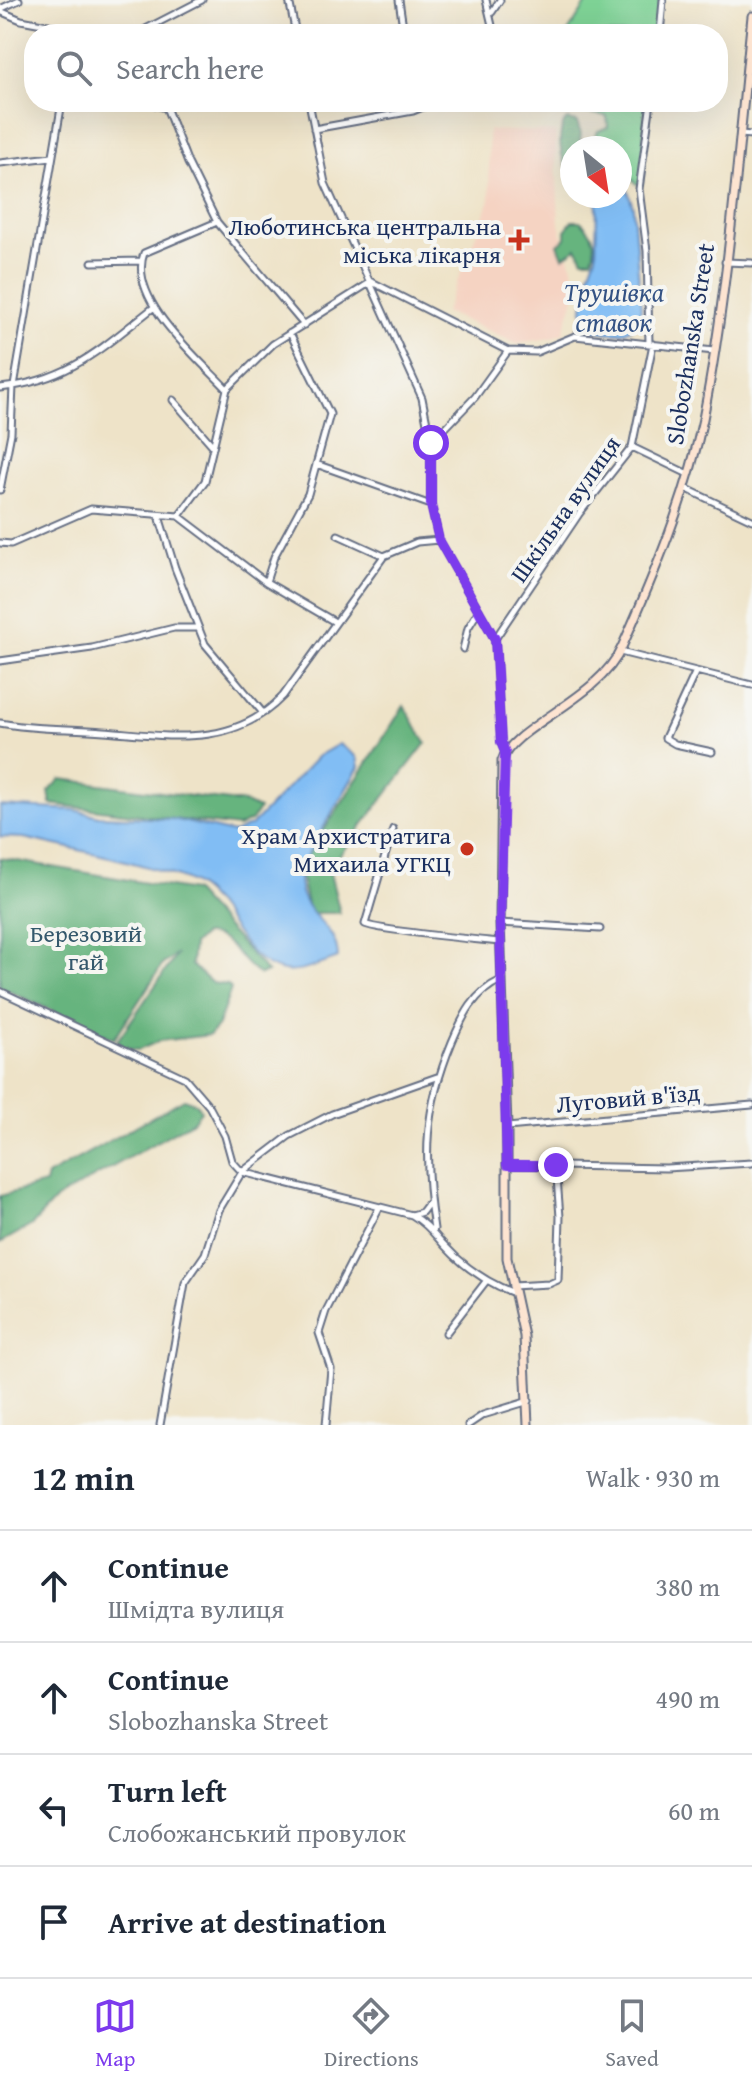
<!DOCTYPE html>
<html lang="en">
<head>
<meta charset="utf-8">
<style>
	:root { --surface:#fff; --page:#f2f2f3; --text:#1f2937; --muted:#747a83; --line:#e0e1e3; --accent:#7c3aed }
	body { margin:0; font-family:"Gentium Book Plus",serif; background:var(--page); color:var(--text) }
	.compass { position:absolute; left:560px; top:136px; width:72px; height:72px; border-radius:50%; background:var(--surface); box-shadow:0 8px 32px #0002; rotate:150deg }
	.stop { position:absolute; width:24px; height:24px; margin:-18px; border:6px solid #7c3aed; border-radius:50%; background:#fff }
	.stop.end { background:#7c3aed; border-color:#fff; box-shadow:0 2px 8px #0008 }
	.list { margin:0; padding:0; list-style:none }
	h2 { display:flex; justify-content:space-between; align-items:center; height:104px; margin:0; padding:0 32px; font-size:34px }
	h2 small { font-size:26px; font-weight:400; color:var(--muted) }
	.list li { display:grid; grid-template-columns:52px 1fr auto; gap:24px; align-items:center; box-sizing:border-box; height:112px; padding:0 32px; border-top:2px solid var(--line) }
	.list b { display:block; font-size:30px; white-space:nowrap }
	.list p { margin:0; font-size:26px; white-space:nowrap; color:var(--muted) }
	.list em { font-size:26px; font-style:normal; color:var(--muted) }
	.icon { flex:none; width:44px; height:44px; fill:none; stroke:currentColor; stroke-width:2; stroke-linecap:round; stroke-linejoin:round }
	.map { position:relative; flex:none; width:752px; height:1425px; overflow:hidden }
	.search { position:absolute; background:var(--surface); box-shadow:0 8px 32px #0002; left:24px; right:24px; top:24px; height:88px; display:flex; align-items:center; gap:20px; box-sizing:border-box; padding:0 28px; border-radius:32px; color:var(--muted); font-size:30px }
	.sheet { height:552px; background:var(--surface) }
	nav { display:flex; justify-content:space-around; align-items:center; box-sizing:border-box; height:112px; border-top:2px solid var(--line); background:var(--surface); font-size:22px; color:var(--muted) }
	nav a { display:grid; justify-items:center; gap:4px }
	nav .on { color:var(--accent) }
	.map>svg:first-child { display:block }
</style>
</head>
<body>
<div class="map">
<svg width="752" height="1425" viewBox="0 0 752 1425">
	<rect width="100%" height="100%" fill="#f6f6f2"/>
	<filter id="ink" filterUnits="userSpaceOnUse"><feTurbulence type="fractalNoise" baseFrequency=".0125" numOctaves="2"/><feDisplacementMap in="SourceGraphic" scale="16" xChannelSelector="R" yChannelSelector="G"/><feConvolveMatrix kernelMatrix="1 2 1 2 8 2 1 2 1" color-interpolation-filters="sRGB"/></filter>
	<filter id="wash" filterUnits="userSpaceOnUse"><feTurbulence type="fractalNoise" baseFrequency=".006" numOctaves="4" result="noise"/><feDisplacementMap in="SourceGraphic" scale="32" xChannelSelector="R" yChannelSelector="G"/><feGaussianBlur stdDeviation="1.8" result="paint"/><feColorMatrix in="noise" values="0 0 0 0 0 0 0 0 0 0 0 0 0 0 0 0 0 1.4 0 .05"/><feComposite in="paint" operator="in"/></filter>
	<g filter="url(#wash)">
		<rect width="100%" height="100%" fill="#eee3c8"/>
		<path fill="#f5d3c2" d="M 488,130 L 555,132 L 559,225 L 578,286 L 563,333 L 551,338 L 517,343 L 445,312 L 490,200 Z"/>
		<path fill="#7ed295" stroke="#4c807a" stroke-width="2" d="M 589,0 L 660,0 L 656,34 L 567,34 Z
			M 560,102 L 645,102 L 642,183 L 636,184 L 623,166 L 620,167 L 620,148 L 589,148 L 598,131 L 608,127 L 607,116 L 582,112 Z"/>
		<path fill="#66b47e" stroke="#40726e" stroke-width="2" d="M 567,120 L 577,122 L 581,134 L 579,148 L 572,148 L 572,173 C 559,165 556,128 567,120 Z
			M 572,221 L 580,221 C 593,231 598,243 592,259 L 583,259 L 577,248 L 563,257 L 558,244 L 566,238 L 566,229 Z
			M 404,706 L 426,743 L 329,869 L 340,913 L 309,913 L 299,869 Z
			M 61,779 L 245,803 L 259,809 L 252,820 L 238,827 L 51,804 L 49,791 Z
			M 0,858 L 193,891 L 267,972 L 260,975 C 239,963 231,933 203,935 L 193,945 L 191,965 L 212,983 L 228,985 L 231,989 L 218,1025 L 210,1035 L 159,1041 L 139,1050 L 127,1049 L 117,1041 L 177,954 L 163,964 L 114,1039 L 0,987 Z
			M 184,1099 L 196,1103 L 201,1111 L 193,1121 L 56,1199 L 32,1225 L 0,1243 L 0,1196 L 45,1184 L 47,1176 Z"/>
		<path fill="#81bdf4" stroke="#4e76a9" stroke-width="2" d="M 622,171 L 633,207 L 641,308 C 638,340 612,334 588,330 L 583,310 L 586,283 L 596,255 L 597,197 L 620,196 Z
			M 339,744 L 357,757 L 359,767 L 299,869 C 296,921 337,917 338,958 C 324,963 300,974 284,971 C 239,964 227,897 186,880 C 135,860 77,850 24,838 L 0,837 L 0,806 L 75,810 L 99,816 L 173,819 L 234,833 L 252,825 L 318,756 Z"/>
	</g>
	<g filter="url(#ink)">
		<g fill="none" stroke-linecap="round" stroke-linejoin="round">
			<g stroke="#656e83" stroke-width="9">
				<path id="street" d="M 289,0 L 296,34
					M 399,0 L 404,34
					M 486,0 L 494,34
					M 0,9 L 19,0
					M 0,11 L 21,20 L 69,29 L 73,34
					M 492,12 L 500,0
					M 136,34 L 202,0
					M 660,34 L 663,0
					M 145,102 L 166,108
					M 164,102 L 188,163 L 217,222 L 304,325
					M 309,102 L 325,183 L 422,398 L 431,443 L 431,505 L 439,540 L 495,639 L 501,742 L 505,752
					M 314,129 L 413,111 L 435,102
					M 740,134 L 752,135
					M 0,163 L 52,157
					M 217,222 L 144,253 C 127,299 198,358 227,389
					M 92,262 L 141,261
					M 725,262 L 752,263
					M 372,282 L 508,351 L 537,352 L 575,336 L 714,351
					M 649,344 L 647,251 L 639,189 L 651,102
					M 14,386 L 62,102
					M 0,388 C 70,380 100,349 153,308
					M 173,400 L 213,446
					M 431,443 L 475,397 L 508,351
					M 632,447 L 688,474
					M 316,464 L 431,505
					M 685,488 L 752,520
					M 0,490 L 11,433 L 13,386
					M 159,516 L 175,568 L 205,644 L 263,713
					M 179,516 L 266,582 L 335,622
					M 338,535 L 384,556
					M 0,543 L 11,544 L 91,509 L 179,516 L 205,481 L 227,389 L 273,344 L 371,282
					M 266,582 L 274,557 L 308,494 L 330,414 L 290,333
					M 495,639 L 579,514 L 632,447 L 653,344
					M 463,649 L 468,628 L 479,610
					M 620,652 L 752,685
					M 0,661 L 92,648 L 174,628 L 198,628
					M 696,671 L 665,738 L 675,744 L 712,752
					M 0,723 C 35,730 69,728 104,731 C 169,736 233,749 283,696 L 384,556 L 417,542 L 439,540
					M 393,829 L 365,924 C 375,930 480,940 500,942
					M 500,923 L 600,929
					M 0,991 L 185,1078 L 209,1106 L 225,1136 L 232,1161 L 242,1172 L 412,1215 C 427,1224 433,1233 445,1246 C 464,1267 488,1283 514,1293
					M 507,1127 L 752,1105
					M 507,1165 L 666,1168 L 752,1163
					M 412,1215 L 422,1212 L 428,1204
					M 434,1229 C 423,1157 424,1110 452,1042 C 463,1016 474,992 501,980
					M 512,1286 L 549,1284 L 558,1280 L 560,1217 L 556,1165
					M 446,1333 L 487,1280
					M 160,1425 L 185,1283 L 205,1254 L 219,1210 L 242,1172 L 289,1136 L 332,1114 L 437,1077
					M 326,1425 L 331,1369 L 319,1333 L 326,1311 L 379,1208
					M 468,1425 L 483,1415 L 529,1401"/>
			</g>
			<g stroke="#656e83" stroke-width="11">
				<path id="secondary" d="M 528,1425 L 524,1336 L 507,1258 L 507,1127 L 500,923 L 502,761 C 511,727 599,700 622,647 C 655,573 686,498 703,419 C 729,287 738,150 752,16"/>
			</g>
			<use href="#street" stroke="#fff" stroke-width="5"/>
			<use href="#secondary" stroke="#fde4d1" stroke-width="7"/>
		</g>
	</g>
	<g fill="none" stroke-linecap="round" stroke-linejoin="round" filter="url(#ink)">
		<path stroke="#7c3aed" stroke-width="10" d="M 431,443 L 431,505 L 439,540 L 495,639 L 501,742 L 505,752 L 500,923 L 507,1165 L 556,1165"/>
	</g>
	<g fill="#c8321e" stroke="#f6f6f2" stroke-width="3">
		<path d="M515 228h8v8h8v8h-8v8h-8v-8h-8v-8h8z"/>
		<circle cx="467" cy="849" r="8"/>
	</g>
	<g text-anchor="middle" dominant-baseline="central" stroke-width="8" stroke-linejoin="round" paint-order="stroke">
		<g font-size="24" fill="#1b2f5e" stroke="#f6f6f2" text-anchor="end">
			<text x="501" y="226">Люботинська центральна<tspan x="501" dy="28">міська лікарня</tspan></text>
			<text x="451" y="835">Храм Архистратига<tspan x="451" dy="28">Михаила УГКЦ</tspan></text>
		</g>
		<g font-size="24" fill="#1b2f5e" stroke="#f6f6f2">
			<text transform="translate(690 344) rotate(-81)">Slobozhanska Street</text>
			<text transform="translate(565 509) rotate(-55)">Шкільна вулиця</text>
			<text transform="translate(628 1098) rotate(-5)">Луговий в'їзд</text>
		</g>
		<g font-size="24" fill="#34586c" stroke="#f6f6f2">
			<text x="86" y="933">Березовий<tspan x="86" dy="28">гай</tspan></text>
		</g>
		<g font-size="26" font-style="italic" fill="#345284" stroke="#f6f6f2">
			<text x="614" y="291">Трушівка<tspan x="614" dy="30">ставок</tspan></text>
		</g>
	</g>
</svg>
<svg class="compass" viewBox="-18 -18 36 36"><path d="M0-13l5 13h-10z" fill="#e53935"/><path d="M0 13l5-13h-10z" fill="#747a83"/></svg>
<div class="stop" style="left:431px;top:443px"></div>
<div class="stop end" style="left:556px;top:1165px"></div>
<div class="search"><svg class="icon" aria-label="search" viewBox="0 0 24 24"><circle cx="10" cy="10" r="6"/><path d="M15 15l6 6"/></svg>Search here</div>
</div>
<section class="sheet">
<h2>12 min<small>Walk · 930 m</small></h2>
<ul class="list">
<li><svg class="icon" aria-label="ahead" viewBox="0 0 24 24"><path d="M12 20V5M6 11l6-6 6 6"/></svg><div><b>Continue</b><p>Шмідта вулиця</p></div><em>380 m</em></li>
<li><svg class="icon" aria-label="ahead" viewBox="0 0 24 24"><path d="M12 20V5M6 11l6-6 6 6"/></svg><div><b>Continue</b><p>Slobozhanska Street</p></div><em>490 m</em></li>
<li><svg class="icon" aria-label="left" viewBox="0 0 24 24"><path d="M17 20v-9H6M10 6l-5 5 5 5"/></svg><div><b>Turn left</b><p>Слобожанський провулок</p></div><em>60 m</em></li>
<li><svg class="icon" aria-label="arrive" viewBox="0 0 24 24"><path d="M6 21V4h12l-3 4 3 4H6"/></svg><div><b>Arrive at destination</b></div></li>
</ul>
</section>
<nav>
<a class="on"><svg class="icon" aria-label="map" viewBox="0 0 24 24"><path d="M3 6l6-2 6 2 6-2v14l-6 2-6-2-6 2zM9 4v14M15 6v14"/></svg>Map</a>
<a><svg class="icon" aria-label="directions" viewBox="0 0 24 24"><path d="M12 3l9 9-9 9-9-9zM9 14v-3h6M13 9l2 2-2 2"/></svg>Directions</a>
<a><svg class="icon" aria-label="saved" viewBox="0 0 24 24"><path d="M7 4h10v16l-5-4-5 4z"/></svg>Saved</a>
</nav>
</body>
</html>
